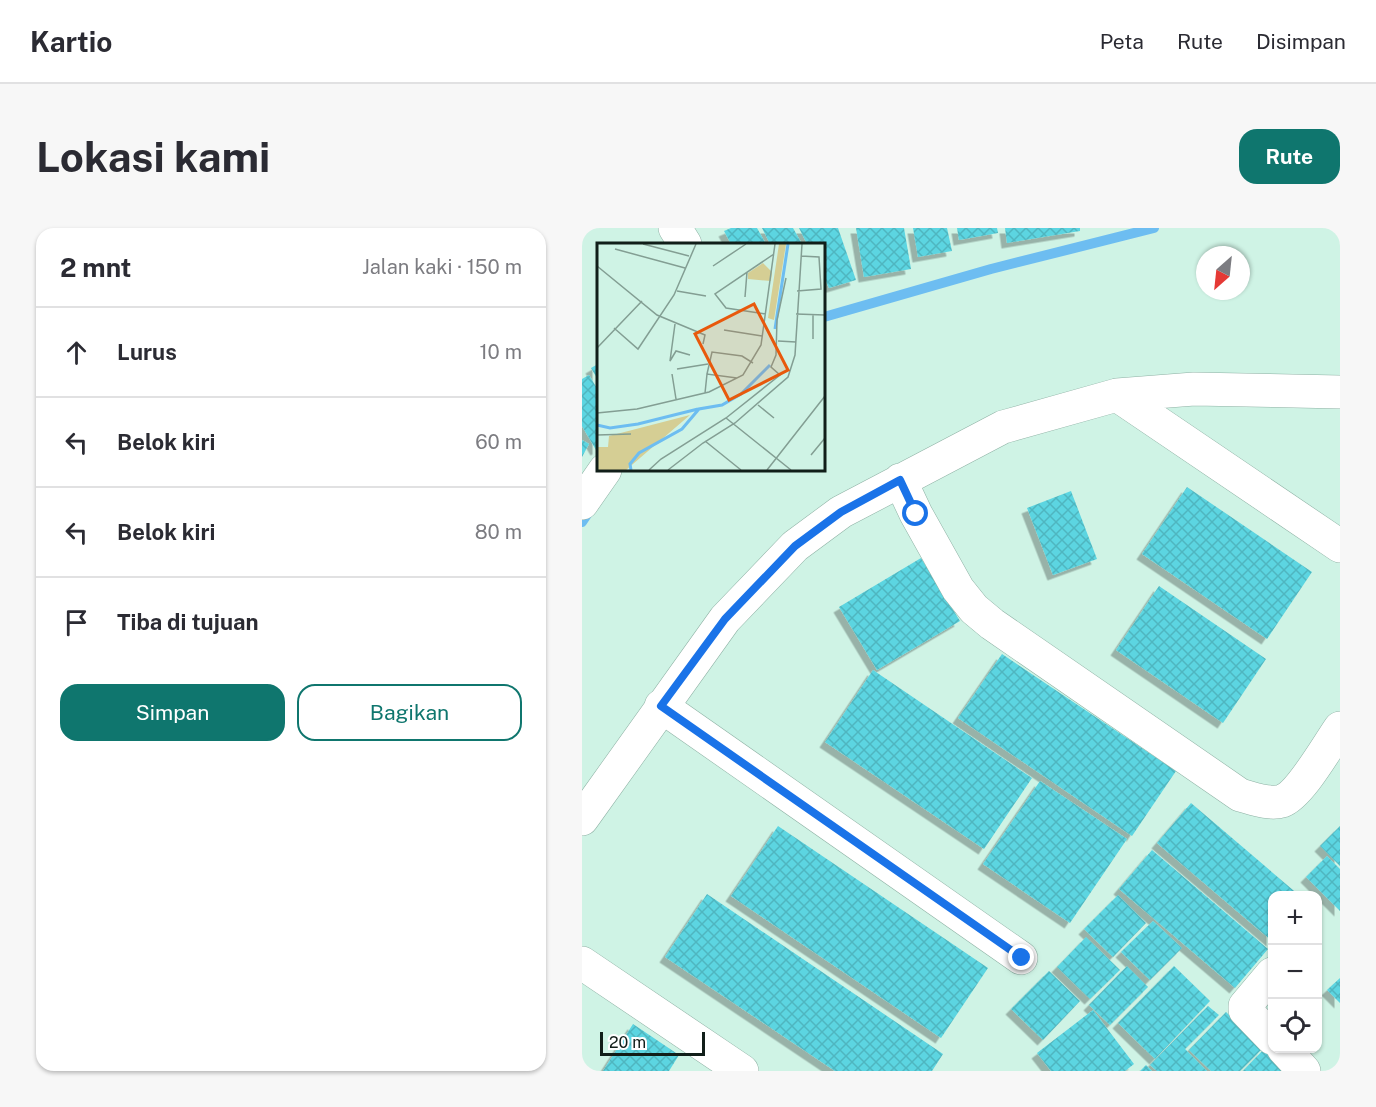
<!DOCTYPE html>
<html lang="id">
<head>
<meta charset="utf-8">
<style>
	:root { --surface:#fff; --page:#f7f7f7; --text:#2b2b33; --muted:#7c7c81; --line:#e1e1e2; --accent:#0f766e }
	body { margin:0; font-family:"Public Sans",sans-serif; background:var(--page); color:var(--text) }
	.controls { position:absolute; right:18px; bottom:18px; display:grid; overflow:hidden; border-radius:12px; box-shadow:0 2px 4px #0004 }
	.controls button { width:54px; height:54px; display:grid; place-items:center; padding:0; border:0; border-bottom:2px solid var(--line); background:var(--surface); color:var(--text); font:30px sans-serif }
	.compass { position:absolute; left:614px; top:18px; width:54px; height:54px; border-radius:50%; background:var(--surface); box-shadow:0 2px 4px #0004; rotate:207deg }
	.scale { position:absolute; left:18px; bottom:15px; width:105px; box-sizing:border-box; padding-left:6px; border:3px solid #111e19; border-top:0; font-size:16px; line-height:21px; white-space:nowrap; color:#111e19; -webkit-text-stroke:4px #fff; paint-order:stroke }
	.stop { position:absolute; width:18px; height:18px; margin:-14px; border:4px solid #1a73e8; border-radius:50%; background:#fff }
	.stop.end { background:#1a73e8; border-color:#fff; box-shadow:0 2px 6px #0008 }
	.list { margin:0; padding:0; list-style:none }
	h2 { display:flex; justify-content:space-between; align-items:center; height:78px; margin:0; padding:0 24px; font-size:26px }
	h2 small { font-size:20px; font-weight:400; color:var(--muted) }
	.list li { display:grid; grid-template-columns:39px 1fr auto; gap:18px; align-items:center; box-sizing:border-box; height:90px; padding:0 24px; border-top:2px solid var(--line) }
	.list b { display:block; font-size:22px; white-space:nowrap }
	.list em { font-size:20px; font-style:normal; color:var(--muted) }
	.actions { display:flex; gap:12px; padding:18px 24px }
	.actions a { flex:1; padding:14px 0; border:2px solid var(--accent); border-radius:18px; text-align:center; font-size:21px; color:var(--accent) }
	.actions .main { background:var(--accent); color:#fff }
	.icon { flex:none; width:33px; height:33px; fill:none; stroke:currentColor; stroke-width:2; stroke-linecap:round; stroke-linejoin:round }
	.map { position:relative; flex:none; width:758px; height:843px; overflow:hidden; border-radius:18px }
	header { display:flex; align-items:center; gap:36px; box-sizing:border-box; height:84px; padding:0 30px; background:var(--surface); border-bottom:2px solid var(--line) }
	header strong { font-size:28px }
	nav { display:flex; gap:33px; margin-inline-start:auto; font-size:21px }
	.intro { display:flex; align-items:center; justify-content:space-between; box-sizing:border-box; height:144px; padding:0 36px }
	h1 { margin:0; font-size:42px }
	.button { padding:15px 27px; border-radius:18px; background:var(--accent); color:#fff; font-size:21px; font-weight:700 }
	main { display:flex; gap:36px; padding:0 36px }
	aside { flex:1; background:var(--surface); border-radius:18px; box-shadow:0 2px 4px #0004 }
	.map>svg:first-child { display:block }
</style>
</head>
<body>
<header>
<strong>Kartio</strong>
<nav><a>Peta</a><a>Rute</a><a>Disimpan</a></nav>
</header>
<div class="intro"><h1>Lokasi kami</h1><a class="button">Rute</a></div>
<main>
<aside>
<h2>2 mnt<small>Jalan kaki · 150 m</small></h2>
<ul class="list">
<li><svg class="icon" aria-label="ahead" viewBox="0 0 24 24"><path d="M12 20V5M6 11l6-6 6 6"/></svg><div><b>Lurus</b></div><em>10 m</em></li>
<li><svg class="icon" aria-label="left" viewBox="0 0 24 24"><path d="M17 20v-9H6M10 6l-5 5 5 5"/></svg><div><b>Belok kiri</b></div><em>60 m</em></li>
<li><svg class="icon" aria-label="left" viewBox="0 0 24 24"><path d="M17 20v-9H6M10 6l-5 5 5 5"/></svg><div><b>Belok kiri</b></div><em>80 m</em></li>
<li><svg class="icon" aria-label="arrive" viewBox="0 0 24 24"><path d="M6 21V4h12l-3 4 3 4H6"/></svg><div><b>Tiba di tujuan</b></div></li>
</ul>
<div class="actions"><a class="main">Simpan</a><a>Bagikan</a></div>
</aside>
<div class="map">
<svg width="758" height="843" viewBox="0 0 758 843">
	<defs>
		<pattern id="building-cross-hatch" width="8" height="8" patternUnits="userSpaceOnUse" patternTransform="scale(1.5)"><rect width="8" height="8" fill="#5cd5e1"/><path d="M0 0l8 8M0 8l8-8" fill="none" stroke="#4fb6c0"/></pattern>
		<filter id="shadow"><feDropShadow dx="-5.5" dy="5.5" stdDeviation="0" flood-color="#0004"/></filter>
	</defs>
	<rect width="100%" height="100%" fill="#cff3e5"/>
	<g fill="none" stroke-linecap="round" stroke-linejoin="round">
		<path stroke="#6dbdf1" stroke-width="10" d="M 242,89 L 409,41 L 572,0
			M 0,294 L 10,279"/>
	</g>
	<path fill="url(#building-cross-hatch)" filter="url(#shadow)" d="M 149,0 L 175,0 L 184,16 L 149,16 L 142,3 Z
		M 180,0 L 211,0 L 220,16 L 188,16 Z
		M 217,0 L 256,0 L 274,52 L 247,60 L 242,49 L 242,16 L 225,16 Z
		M 274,0 L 322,0 L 329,41 L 282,49 Z
		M 331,0 L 365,0 L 370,23 L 336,29 Z
		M 375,0 L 415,0 L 416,5 L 377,12 Z
		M 423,0 L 498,0 L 498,3 L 425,15 Z
		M 16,136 L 16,152 L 9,140 Z
		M 7,147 L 16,162 L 16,221 L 14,222 L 0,198 L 0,151 Z
		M 0,212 L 7,216 L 0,229 Z
		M 605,259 L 730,344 L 685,411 L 560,326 Z
		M 489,263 L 515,331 L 471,347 L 445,280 Z
		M 339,330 L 378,393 L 295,442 L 257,379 Z
		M 577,358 L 684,431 L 641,495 L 534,422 Z
		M 420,426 L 594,543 L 550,608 L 376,490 Z
		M 291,442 L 450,550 L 402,621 L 243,514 Z
		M 458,553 L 545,611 L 488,695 L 401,636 Z
		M 609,575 L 718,668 L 690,668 L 690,713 L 575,615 Z
		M 196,598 L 406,740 L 359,810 L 149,668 Z
		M 758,598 L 758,638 L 738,618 Z
		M 570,622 L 686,721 L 653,760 L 537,661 Z
		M 745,628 L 758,641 L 758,683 L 724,649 Z
		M 125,666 L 361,826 L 350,843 L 253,843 L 83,729 Z
		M 536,667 L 564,695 L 531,729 L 502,701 Z
		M 571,693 L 600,720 L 568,752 L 539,724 Z
		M 504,709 L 538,742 L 508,771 L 475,739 Z
		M 545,738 L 566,759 L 528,797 L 507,777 Z
		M 592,738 L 628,773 L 573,831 L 536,795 Z
		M 467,743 L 498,773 L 461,812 L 429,781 Z
		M 758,750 L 758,775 L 745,762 Z
		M 626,778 L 637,787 L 603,821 L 625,843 L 575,843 L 568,837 Z
		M 511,782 L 552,836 L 543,843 L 469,843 L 455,825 Z
		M 644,784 L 681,820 L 658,843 L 629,843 L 607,822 Z
		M 51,796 L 97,827 L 87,843 L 21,843 Z
		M 681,822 L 702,843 L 661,843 Z
		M 564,837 L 570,843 L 558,843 Z"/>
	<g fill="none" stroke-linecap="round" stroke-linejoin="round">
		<g stroke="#8eb1a4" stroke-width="34">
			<path id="minor" d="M 93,0 L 103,16
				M 535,167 L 758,318
				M 318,252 L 334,286 L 376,361 L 392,381 L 410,396 L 658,567 C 670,570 687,577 700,573 C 718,567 746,517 758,500
				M 0,275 L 23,242
				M 79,478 L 439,730
				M 0,591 L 143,391 L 213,318 L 259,284 L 421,199 L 535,167 L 612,161 L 758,164
				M 0,735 L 160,843
				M 690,746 L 663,778 L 663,782 L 690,810
				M 701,820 L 722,843"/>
		</g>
		<use href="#minor" stroke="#fff" stroke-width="33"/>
	</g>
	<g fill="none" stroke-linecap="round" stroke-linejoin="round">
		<path stroke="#1a73e8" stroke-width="8" d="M 334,286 L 318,252 L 259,284 L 213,318 L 143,391 L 79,478 L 440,730"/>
	</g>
	<g transform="translate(15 15)">
		<rect width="228" height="228" fill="#cff3e5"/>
		<path d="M 93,172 L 29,227 L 0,227 L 0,204 L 11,204 L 12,193 Z" fill="#d5ce94"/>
		<path d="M 182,1 L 189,1 L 177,77 L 171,75 ZM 166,20 L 175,29 L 174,38 L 151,36 L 151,30 Z" fill="#d5ce94"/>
		<path fill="none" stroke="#6dbdf1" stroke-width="3" d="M 178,86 L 191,1M 0,182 L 13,185 L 41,181 L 101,166M 34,227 L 33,221 L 42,210 L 85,186 L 102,166 L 125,162 L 144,151 L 173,122"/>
		<path fill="none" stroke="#839e93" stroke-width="1.5" d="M 46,1 L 92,13M 18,6 L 88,25M 0,23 L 60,72 L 108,92 L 106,101M 116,23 L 149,1M 80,48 L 109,53M 200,48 L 224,46 L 222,14 L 204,13M 148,54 L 150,29M 169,71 L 129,65 L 118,51 L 177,11M 199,71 L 228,72M 216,72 L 216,96M 78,81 L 73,118 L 79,108 L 93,112M 17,85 L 41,106 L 77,52 L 99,1M 127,87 L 165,93M 181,98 L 199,99M 0,105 L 45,58M 80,126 L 111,121M 75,131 L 79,156M 110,131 L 115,109 L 145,113 L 156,120M 108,150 L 110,131 L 140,135M 161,162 L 177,175M 0,170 L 40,166 L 112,149 L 146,132 L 164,102 L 178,1M 129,175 L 194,227M 0,192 L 34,191M 108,198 L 144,227M 214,212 L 228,195M 52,227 L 64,216 L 129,175 L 183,132 L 174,124 L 179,112 L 180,77 L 189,35M 71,227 L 106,200 L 138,180 L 191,134 L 198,112 L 205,1M 170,227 L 228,153"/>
		<path fill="#e8590c" fill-opacity="0.15" stroke="#e8590c" stroke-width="3" d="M 157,61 L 191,127 L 132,157 L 98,91 Z"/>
		<rect width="228" height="228" fill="none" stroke="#111e19" stroke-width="3"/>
	</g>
</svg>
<div class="controls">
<button>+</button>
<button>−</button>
<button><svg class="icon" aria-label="locate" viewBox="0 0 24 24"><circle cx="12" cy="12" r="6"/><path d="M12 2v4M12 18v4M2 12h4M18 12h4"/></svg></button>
</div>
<svg class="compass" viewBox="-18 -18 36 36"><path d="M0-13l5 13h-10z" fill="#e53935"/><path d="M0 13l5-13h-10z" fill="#7c7c81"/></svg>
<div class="scale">20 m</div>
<div class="stop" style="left:334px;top:286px"></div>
<div class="stop end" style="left:440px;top:730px"></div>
</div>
</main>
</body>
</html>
